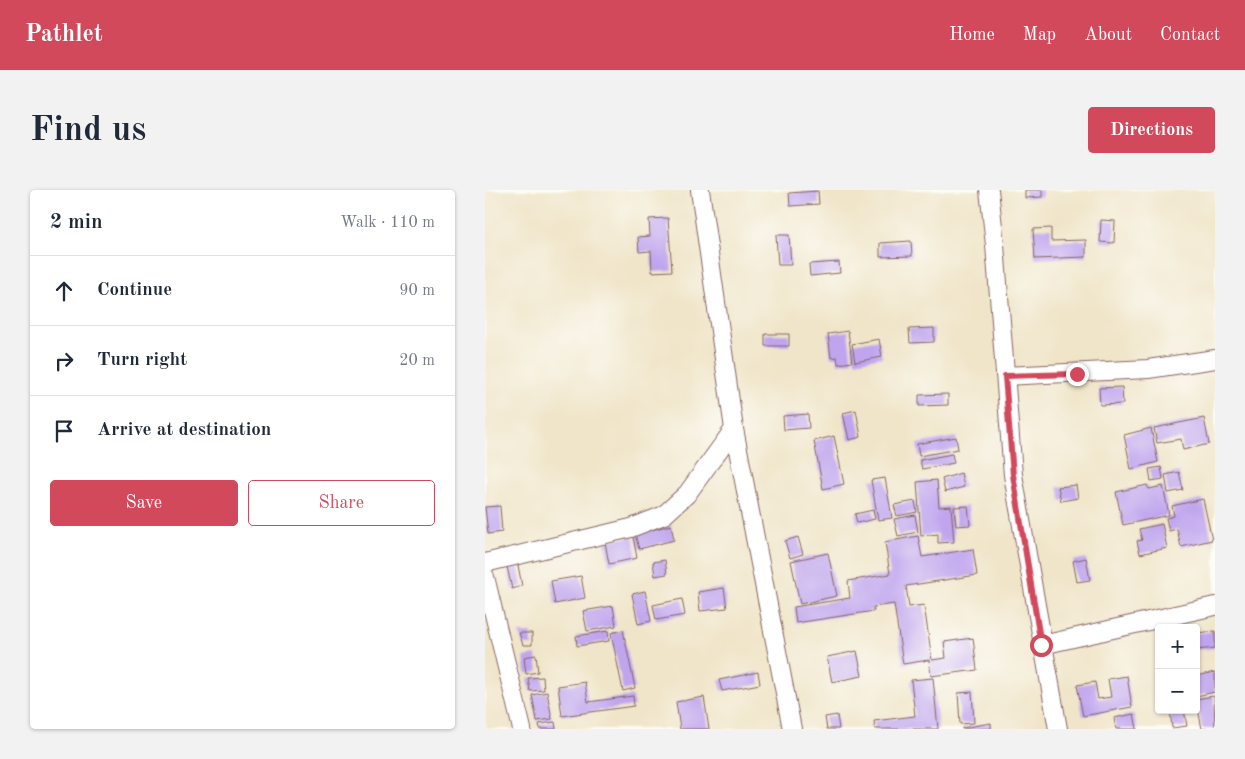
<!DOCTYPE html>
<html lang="en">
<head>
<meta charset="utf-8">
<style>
	:root { --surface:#fff; --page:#f2f2f3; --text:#1f2937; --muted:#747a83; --line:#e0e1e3; --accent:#d1495b }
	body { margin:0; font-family:"Old Standard TT",serif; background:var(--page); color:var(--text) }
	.controls { position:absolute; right:15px; bottom:15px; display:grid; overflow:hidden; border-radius:5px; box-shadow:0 1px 4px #0004 }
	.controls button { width:45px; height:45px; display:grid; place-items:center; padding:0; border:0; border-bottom:1px solid var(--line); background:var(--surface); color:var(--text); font:25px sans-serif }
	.stop { position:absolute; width:15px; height:15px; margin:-11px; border:4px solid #d1495b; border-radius:50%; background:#fff }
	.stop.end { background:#d1495b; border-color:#fff; box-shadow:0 1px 5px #0008 }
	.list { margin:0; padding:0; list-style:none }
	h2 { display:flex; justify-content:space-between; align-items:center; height:65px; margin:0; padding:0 20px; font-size:21px }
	h2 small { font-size:16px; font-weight:400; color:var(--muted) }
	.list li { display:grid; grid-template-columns:32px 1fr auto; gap:15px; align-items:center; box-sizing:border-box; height:70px; padding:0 20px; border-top:1px solid var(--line) }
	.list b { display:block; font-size:19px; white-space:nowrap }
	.list em { font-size:16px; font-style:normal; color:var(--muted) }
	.actions { display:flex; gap:10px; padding:15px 20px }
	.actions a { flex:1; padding:11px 0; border:1px solid var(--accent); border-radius:5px; text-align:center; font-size:18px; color:var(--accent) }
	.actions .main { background:var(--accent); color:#fff }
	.icon { flex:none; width:28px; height:28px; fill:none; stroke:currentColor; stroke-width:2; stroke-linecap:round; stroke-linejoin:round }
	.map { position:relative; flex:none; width:730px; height:539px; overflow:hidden; border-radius:5px }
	header { display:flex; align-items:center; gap:30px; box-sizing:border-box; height:70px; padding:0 25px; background:var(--accent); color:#fff }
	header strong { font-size:24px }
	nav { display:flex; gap:28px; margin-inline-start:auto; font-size:18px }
	.intro { display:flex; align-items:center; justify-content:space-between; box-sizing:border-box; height:120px; padding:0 30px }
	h1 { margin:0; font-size:35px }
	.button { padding:12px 22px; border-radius:5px; background:var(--accent); color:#fff; font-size:18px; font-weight:700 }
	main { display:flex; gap:30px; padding:0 30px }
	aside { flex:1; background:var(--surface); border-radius:5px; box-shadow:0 1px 4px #0004 }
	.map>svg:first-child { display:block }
</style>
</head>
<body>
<header>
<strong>Pathlet</strong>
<nav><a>Home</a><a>Map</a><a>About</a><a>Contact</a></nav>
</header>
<div class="intro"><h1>Find us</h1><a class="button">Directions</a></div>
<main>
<aside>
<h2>2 min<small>Walk · 110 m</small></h2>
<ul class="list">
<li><svg class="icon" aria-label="ahead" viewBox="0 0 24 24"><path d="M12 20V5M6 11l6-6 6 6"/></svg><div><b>Continue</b></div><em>90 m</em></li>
<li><svg class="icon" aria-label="right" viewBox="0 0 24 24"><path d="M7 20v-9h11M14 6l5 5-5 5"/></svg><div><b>Turn right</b></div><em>20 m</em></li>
<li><svg class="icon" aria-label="arrive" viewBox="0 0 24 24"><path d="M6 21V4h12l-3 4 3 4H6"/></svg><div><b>Arrive at destination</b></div></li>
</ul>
<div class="actions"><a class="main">Save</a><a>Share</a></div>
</aside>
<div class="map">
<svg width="730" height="539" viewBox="0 0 730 539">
	<rect width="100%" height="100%" fill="#fdfcf7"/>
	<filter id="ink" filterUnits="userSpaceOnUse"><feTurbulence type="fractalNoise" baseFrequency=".02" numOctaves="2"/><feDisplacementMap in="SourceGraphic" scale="10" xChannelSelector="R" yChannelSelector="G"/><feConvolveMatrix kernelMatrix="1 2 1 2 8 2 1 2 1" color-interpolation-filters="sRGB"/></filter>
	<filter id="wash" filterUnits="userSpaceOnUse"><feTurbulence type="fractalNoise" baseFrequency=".0096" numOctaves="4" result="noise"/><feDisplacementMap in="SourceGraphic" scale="20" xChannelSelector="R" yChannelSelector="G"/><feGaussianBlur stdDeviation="1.12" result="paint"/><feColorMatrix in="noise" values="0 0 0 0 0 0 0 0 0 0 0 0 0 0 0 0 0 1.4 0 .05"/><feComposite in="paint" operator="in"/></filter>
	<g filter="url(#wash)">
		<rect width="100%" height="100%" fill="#f0e5c9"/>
		<g id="blocks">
			<path fill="#c0a5ee" d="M 540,0 L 557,0 L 557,7 L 540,8 Z
				M 333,1 L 334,14 L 305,16 L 304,3 Z
				M 183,28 L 187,81 L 167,82 L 166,61 L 154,62 L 153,47 L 165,46 L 164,29 Z
				M 616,30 L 630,31 L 629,53 L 615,52 Z
				M 566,38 L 566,51 L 601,50 L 601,67 L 550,69 L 548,39 Z
				M 291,45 L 304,45 L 306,75 L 293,75 Z
				M 426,51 L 427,66 L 395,67 L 395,53 Z
				M 354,72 L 355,83 L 325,86 L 324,74 Z
				M 449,138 L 449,152 L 425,153 L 424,139 Z
				M 363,141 L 367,172 L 353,174 L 352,167 L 346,168 L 343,144 Z
				M 280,144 L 304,144 L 304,156 L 280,156 Z
				M 394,149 L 397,167 L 370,172 L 367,154 Z
				M 637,197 L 638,214 L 615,215 L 614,198 Z
				M 463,204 L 463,215 L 434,216 L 434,205 Z
				M 371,220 L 376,247 L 364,250 L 358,223 Z
				M 323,224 L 324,238 L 299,240 L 298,226 Z
				M 719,228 L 724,254 L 698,260 L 696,249 L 672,253 L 669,238 Z
				M 666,238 L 673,272 L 646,279 L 639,245 Z
				M 349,246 L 359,294 L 338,299 L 329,251 Z
				M 471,247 L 473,259 L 434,266 L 432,254 Z
				M 467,264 L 469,273 L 437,279 L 435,270 Z
				M 676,277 L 678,289 L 666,291 L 664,279 Z
				M 694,282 L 698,300 L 683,303 L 680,285 Z
				M 476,283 L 479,297 L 460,302 L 457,289 Z
				M 400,288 L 407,328 L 393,330 L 386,290 Z
				M 452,290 L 454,317 L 466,316 L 469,352 L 453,353 L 453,344 L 436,346 L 432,292 Z
				M 591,295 L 593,308 L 576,311 L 573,297 Z
				M 662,295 L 664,299 L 678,296 L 684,325 L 638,335 L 631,302 Z
				M 718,309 L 727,350 L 696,357 L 692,339 L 684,341 L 681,328 L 689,326 L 687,316 Z
				M 430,311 L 432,322 L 412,326 L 409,315 Z
				M 15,316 L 17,342 L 3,344 L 0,317 Z
				M 483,316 L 485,335 L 471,336 L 469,317 Z
				M 388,320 L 390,329 L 372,333 L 370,324 Z
				M 430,325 L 433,342 L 413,346 L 409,329 Z
				M 677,334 L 682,358 L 655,364 L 652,351 L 657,350 L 654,339 Z
				M 186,335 L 189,350 L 154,359 L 150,344 Z
				M 148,346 L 152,368 L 124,374 L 120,352 Z
				M 433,346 L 437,367 L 488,359 L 492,385 L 421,396 L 424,417 L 439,415 L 447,470 L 461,468 L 459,452 L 488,448 L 492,480 L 446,486 L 444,470 L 418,474 L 409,414 L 388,417 L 389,421 L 311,433 L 309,417 L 365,408 L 363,391 L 405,384 L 400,352 Z
				M 313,347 L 318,364 L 305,368 L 300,351 Z
				M 343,363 L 352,406 L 315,414 L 306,371 Z
				M 601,368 L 605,390 L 592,392 L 588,371 Z
				M 32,370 L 37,396 L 27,399 L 21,372 Z
				M 180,370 L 182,384 L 170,386 L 168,372 Z
				M 96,386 L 100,408 L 70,414 L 66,391 Z
				M 239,398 L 242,418 L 215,421 L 213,402 Z
				M 160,401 L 166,431 L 153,434 L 147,404 Z
				M 197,409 L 200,425 L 171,430 L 168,415 Z
				M 128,416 L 131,436 L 102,441 L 98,421 Z
				M 138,440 L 150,498 L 138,501 L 126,443 Z
				M 123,441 L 124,451 L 92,456 L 91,446 Z
				M 730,441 L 730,458 L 711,460 L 711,443 Z
				M 34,443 L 47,443 L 47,455 L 38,455 Z
				M 372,461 L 377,486 L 347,492 L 342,467 Z
				M 51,465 L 53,482 L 41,484 L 39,467 Z
				M 273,482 L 275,494 L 237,501 L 234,490 Z
				M 730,482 L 730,502 L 711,506 L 711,486 Z
				M 642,486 L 647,517 L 598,526 L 592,495 L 610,492 L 613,509 L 626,507 L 623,489 Z
				M 58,487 L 59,500 L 45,501 L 43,488 Z
				M 448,488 L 453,539 L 390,539 L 389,531 L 430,526 L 426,490 Z
				M 100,492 L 103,512 L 148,506 L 149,516 L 77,526 L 73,496 Z
				M 62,502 L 67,529 L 52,531 L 47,505 Z
				M 487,502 L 489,533 L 475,534 L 473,503 Z
				M 729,506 L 730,539 L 717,539 L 711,509 Z
				M 219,507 L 224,539 L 195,539 L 191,512 Z
				M 685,520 L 699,520 L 702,536 L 687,538 Z
				M 649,524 L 652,539 L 631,539 L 629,528 Z
				M 352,525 L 354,539 L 342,539 L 340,527 Z
				M 70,532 L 71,539 L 55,539 L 54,534 Z
				M 506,533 L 506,539 L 477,539 L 477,538 Z"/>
		</g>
	</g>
	<g filter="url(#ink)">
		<use href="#blocks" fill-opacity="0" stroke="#846462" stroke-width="1"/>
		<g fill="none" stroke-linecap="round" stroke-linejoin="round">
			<g stroke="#846462" stroke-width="20">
				<path id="minor" d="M 215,0 L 249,239 L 307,539
					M 504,0 L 510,55 L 528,285 L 573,539
					M 520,186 L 663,179 L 730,169
					M 0,373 L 146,338 L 179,325 L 202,304 L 249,239
					M 0,387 L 37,539
					M 557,455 L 730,416"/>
			</g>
			<use href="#minor" stroke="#fff" stroke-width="18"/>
		</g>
	</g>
	<g fill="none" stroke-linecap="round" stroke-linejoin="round" filter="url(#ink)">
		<path stroke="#d1495b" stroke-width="6" d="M 556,455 L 528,285 L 520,186 L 592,184"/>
	</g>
</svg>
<div class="controls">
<button>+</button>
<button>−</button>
</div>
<div class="stop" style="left:556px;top:455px"></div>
<div class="stop end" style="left:592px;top:184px"></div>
</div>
</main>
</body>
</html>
